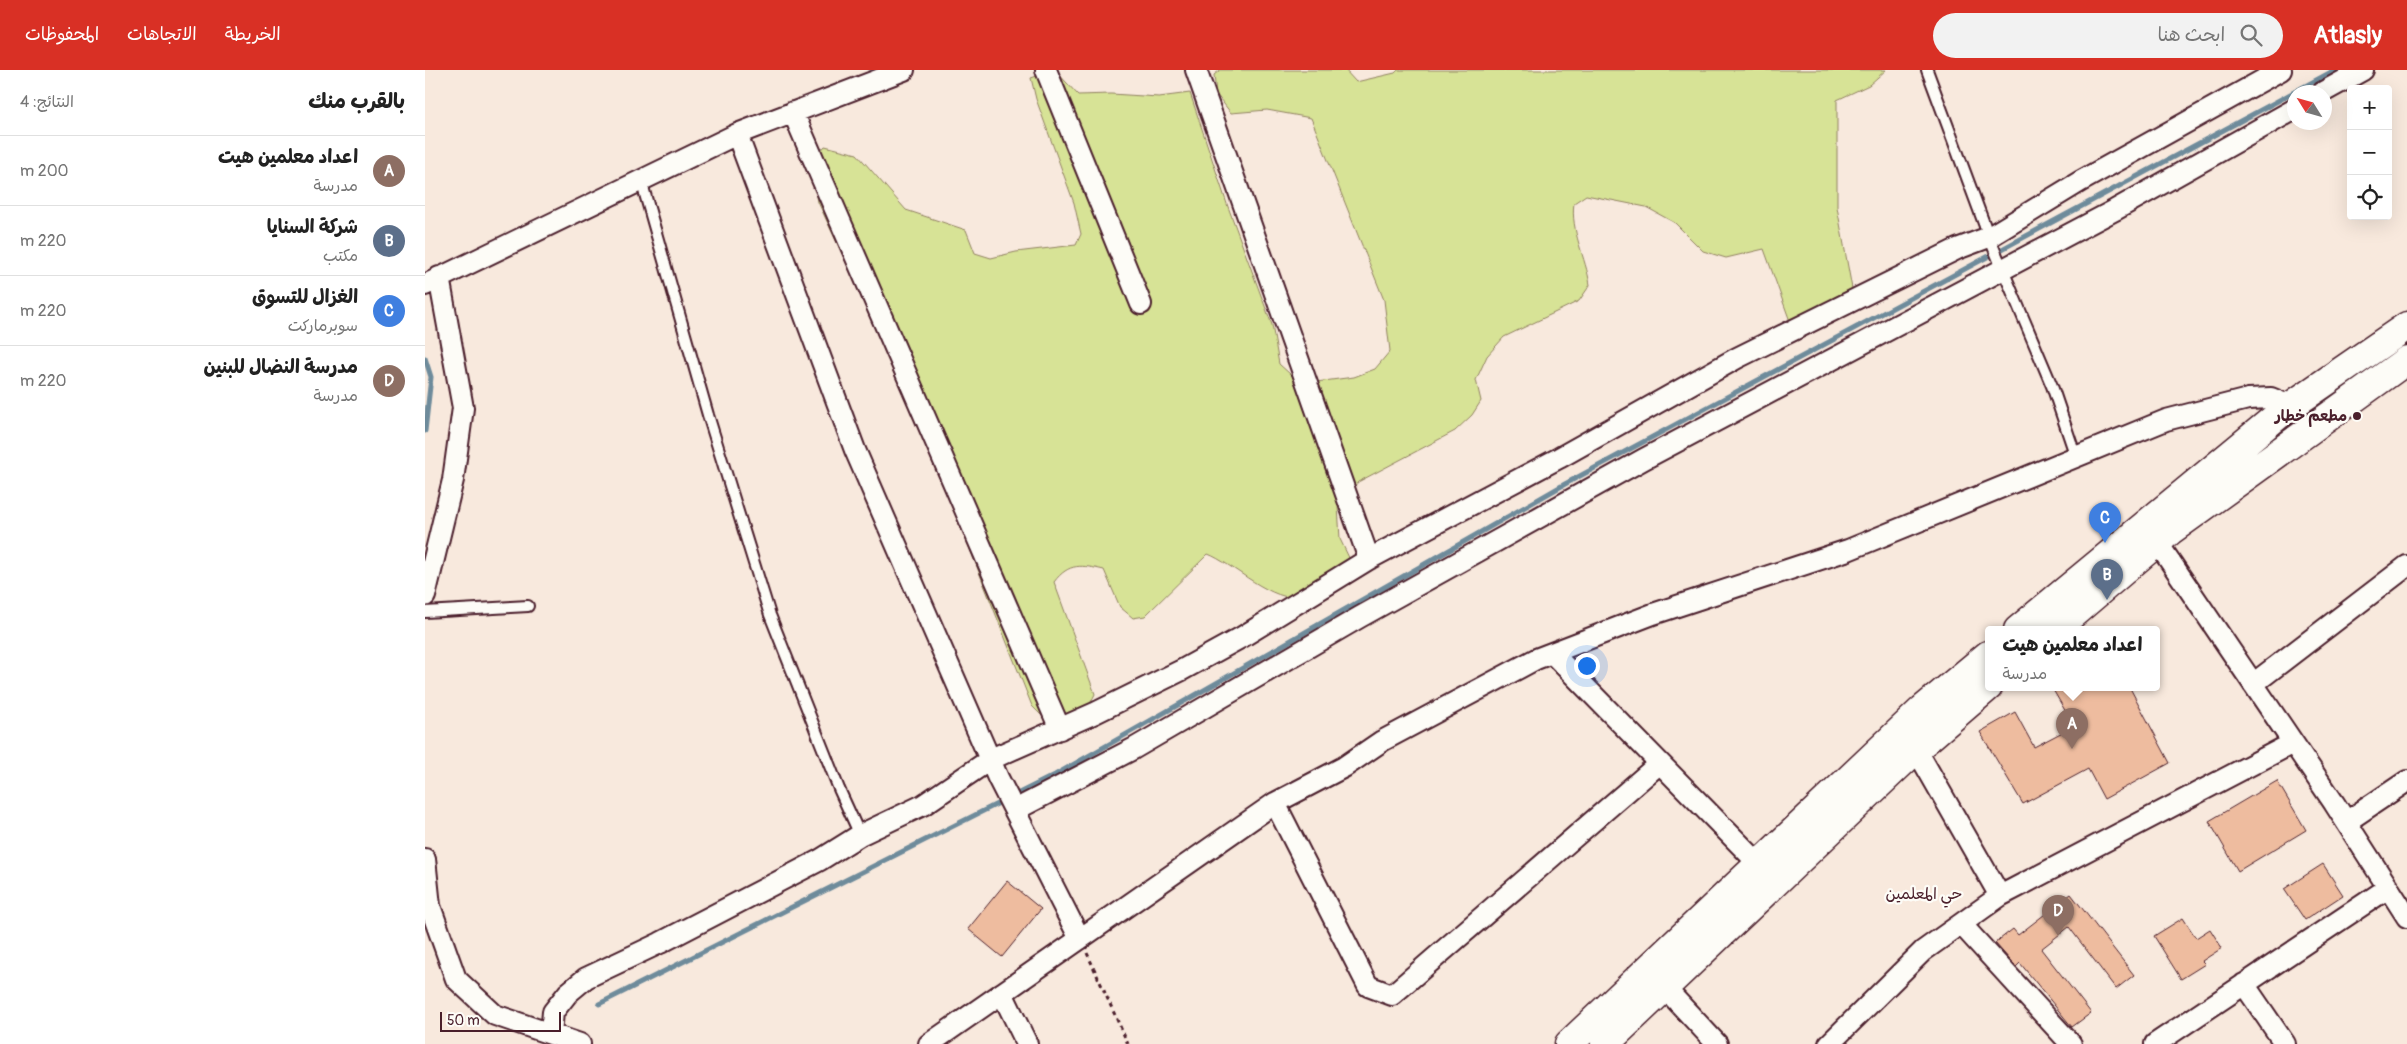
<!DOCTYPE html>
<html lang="ar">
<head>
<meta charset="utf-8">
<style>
	:root { --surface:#fff; --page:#f2f2f2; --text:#222; --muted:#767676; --line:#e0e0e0; --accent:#d93025 }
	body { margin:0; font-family:Pangolin,"Playpen Sans Arabic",sans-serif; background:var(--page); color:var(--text); direction:rtl }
	.controls { position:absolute; right:15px; top:15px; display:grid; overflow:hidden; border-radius:5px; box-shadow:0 5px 20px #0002 }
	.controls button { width:45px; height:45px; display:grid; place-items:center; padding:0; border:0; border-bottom:1px solid var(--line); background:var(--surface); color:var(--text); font:25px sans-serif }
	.compass { position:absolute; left:1862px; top:15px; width:45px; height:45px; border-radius:50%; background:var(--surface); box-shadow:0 5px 20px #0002; rotate:307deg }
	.scale { position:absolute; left:15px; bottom:12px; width:121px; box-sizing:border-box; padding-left:5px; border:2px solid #4a1f2b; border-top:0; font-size:14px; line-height:18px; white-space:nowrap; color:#4a1f2b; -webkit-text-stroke:4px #fdfcf7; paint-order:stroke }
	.you { position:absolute; left:1161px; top:595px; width:18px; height:18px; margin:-12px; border:4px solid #fff; border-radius:50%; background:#1a73e8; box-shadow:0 0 0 8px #1a73e833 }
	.badge { display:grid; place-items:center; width:32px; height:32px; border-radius:50%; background:var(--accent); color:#fff; font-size:16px; font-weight:700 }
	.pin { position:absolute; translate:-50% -41px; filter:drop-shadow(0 1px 2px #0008) }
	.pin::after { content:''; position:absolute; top:26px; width:18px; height:15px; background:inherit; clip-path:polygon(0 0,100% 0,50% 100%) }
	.popup { position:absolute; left:1560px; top:556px; width:175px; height:65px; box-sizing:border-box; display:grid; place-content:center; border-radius:5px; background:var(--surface); filter:drop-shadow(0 1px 4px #0005); font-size:16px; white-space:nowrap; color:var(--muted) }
	.popup b { font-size:19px; color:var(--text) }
	.popup::after { content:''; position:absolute; left:50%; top:100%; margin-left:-10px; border:10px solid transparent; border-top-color:var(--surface) }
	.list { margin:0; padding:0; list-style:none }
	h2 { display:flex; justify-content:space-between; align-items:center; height:65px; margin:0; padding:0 20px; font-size:21px }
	h2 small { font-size:16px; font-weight:400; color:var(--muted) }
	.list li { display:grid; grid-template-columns:32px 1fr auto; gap:15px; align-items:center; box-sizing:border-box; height:70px; padding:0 20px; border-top:1px solid var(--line) }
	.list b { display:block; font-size:19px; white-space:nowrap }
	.list p { margin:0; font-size:16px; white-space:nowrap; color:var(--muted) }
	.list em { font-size:16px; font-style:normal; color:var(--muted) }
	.icon { flex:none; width:28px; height:28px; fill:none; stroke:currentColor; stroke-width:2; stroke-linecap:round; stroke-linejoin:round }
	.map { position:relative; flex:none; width:1982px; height:974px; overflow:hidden; direction:ltr }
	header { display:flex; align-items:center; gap:30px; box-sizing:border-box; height:70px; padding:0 25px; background:var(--accent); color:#fff }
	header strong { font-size:24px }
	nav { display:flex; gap:28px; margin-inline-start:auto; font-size:18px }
	.search { width:350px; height:45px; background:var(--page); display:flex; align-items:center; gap:12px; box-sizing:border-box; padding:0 18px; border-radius:28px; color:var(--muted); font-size:19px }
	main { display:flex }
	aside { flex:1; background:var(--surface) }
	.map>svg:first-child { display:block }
</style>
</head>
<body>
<header>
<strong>Atlasly</strong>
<div class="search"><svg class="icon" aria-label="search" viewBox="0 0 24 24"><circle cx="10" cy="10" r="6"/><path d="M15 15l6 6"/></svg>ابحث هنا</div>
<nav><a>الخريطة</a><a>الاتجاهات</a><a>المحفوظات</a></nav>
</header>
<main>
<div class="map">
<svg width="1982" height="974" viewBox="0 0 1982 974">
	<rect width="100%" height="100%" fill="#f8e9dd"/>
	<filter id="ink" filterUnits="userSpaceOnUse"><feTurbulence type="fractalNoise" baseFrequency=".02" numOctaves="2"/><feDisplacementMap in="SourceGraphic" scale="10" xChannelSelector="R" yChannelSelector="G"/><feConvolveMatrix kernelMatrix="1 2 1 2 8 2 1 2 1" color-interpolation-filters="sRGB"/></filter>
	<g filter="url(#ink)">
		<path fill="#d7e396" stroke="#908160" d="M 630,0 L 653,25 L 686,24 L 734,27 L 765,23 L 802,134 L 847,255 L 854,294 L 876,314 L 929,307 L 950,299 L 965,281 L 959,230 L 886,48 L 842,40 L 806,43 L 791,24 L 789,5 L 795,0 L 920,0 L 931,12 L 970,3 L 973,0 L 1461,0 L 1444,15 L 1412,30 L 1412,137 L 1428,224 L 1366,254 L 1339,179 L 1301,188 L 1278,181 L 1250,153 L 1221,137 L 1161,125 L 1149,133 C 1145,160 1161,188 1165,215 L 1154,231 L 1079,267 L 1062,286 L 1051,310 L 1056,331 L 1047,345 L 1030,361 L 933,412 L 913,436 L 915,469 L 928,496 C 911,505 893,519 875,526 C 850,535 807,493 783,484 L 720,546 L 708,548 L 695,537 L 679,500 C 657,495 644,492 629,512 L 670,624 L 663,638 L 636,653 L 619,648 L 607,636 L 491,343 L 393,132 L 386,92 L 400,76 L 432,84 L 481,140 L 541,160 L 550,183 L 566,188 L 591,182 L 651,175 L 656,164 L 649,133 L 611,29 L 606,8 Z"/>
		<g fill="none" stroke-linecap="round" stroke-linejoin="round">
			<path stroke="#6e8b9b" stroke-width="5" d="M 0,288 L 6,307 L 0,361
				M 588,726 L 630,705 L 1140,414 L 1910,0
				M 174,934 L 580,730"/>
		</g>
		<path fill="#eebc9f" stroke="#4a1f2b" d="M 1627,618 L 1705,618 L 1745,693 L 1679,729 L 1663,699 L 1598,734 L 1555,662 L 1590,642 L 1609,677 L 1649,656 Z
			M 1852,711 L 1881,760 L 1813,801 L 1784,751 Z
			M 1898,794 L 1918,825 L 1880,850 L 1859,819 Z
			M 582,811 L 616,839 L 577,887 L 543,859 Z
			M 1646,824 L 1709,905 L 1691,919 L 1644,857 L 1616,879 L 1666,943 L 1647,957 L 1595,893 L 1591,897 L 1570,873 L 1588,859 L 1593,865 Z
			M 1758,848 L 1771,868 L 1785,859 L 1797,878 L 1777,891 L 1780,894 L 1756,909 L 1729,866 Z"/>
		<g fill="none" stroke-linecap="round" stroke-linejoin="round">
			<g stroke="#4a1f2b" stroke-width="14">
				<path id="lane" d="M 1502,0 L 1564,167 L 1627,316 L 1651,387
					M 216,110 L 283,345 L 345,545 L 414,719 L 435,765
					M 0,542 L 103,536"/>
			</g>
			<g stroke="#4a1f2b" stroke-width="24">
				<path id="street" d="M 621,0 L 716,234
					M 771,0 L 944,489
					M 1898,22 L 1938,0
					M 368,42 L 635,659
					M 312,64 L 430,380 L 573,708 L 655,869
					M 0,215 L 312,64 L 479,0
					M 1732,472 L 1909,733 L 1982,847
					M 0,526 L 28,410 L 38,338 L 14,207
					M 1127,583 L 1334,794
					M 1828,614 L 1982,496
					M 1491,679 L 1575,826
					M 850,733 L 943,916 L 967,925 L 1235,693
					M 590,740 L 708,679 L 935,547 L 1219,389 L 1690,140 L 1870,39
					M 1921,752 L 1982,711
					M 0,789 L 5,836 L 31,909 L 70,945 L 155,974
					M 1536,854 L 1646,974
					M 1819,914 L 1860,974
					M 1239,917 L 1292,974
					M 577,923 L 602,974
					M 126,964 L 128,942 L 143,923 L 161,908 L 235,873 L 395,790 L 435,765 L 498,735 L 566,689 L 670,643 L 757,600 L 817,567 L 944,489 L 1134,388 L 1312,288 L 1532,179 L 1564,167 L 1656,111 L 1856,0
					M 504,974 L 850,733 L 919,697 L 957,671 L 1111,589 L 1228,544 L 1423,480 L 1741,350 L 1823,329 L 1846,328 L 1865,336
					M 1404,974 L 1498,881 L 1575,826 L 1868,673
					M 1730,974 L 1963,818"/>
			</g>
			<g stroke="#4a1f2b" stroke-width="31">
				<path id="secondary" d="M 1593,560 L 1857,342 L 1982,256
					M 1629,560 L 1745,461 L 1982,290
					M 1144,974 L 1497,640 L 1563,585
					M 1180,974 L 1491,679 L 1563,617"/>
			</g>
			<path stroke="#4a1f2b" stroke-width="3" stroke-dasharray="4 4" stroke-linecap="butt" d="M 662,883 L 703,974"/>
			<use href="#lane" stroke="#fdfcf7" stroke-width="10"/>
			<use href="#street" stroke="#fdfcf7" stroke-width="20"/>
			<use href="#secondary" stroke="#fdfcf7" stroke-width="28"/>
		</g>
	</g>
	<circle fill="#4a1f2b" stroke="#fdfcf7" stroke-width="2" cx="1932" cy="346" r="5"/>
	<g text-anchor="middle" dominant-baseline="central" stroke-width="4.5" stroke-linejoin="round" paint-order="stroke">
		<g font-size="15" font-weight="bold" fill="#4a1f2b" stroke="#fdfcf7" text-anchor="end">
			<text x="1922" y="346">مطعم خطار</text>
		</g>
		<g font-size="16" fill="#4a1f2b" stroke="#fdfcf7">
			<text x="1499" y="824">حي المعلمين</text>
		</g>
	</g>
</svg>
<div class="controls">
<button>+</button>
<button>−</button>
<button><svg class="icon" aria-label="locate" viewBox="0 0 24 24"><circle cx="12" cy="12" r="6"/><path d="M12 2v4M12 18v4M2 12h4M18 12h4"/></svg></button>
</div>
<svg class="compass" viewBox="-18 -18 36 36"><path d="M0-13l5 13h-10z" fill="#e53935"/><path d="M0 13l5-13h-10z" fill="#767676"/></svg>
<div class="scale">50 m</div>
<div class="you"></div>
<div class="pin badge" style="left:1647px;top:679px;background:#8d6e63">A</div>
<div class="popup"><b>اعداد معلمين هيت</b>مدرسة</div>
<div class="pin badge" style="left:1682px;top:530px;background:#5c6f8a">B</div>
<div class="pin badge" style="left:1680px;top:473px;background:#3f7fe0">C</div>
<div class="pin badge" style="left:1633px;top:866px;background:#8d6e63">D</div>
</div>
<aside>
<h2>بالقرب منك<small>النتائج: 4</small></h2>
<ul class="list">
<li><span class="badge" style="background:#8d6e63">A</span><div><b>اعداد معلمين هيت</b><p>مدرسة</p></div><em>200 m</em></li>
<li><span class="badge" style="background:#5c6f8a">B</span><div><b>شركة السنايا</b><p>مكتب</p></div><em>220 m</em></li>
<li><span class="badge" style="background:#3f7fe0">C</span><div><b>الغزال للتسوق</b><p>سوبرماركت</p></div><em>220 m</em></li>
<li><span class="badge" style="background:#8d6e63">D</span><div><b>مدرسة النضال للبنين</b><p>مدرسة</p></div><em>220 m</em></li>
</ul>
</aside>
</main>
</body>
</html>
